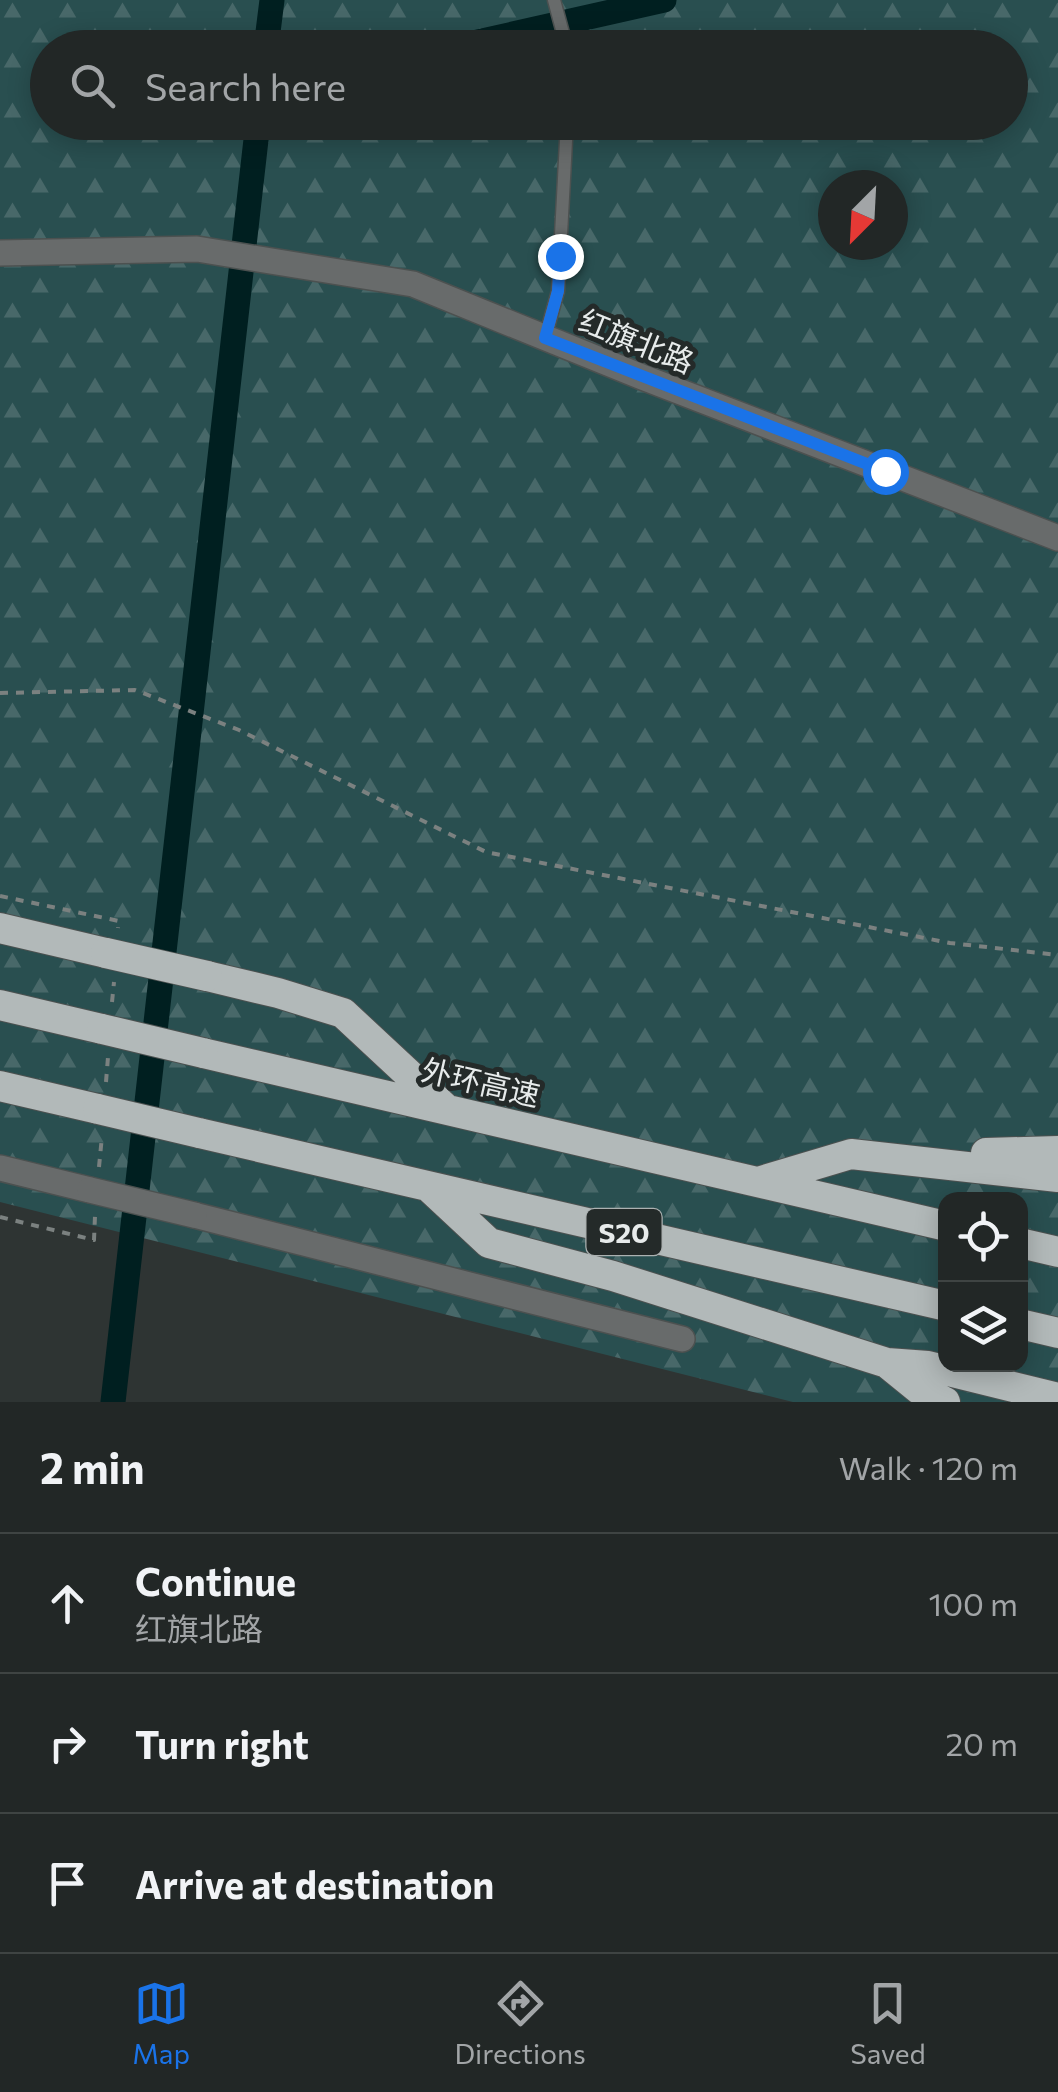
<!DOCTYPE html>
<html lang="en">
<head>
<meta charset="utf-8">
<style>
	:root { --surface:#222726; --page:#2a2f2e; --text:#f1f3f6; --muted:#a2a5a7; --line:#3f4443; --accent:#1a73e8 }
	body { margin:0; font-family:Commissioner,"Noto Sans SC",sans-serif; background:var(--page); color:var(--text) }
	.controls { position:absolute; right:30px; bottom:30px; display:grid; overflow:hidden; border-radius:20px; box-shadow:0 5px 25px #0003 }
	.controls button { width:90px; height:90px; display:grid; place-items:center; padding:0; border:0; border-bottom:2px solid var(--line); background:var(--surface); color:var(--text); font:50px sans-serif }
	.compass { position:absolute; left:818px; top:170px; width:90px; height:90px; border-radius:50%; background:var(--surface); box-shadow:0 5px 25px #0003; rotate:204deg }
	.stop { position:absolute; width:30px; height:30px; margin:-22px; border:8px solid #1a73e8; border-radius:50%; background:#fff }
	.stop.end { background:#1a73e8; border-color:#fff; box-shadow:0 2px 10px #0008 }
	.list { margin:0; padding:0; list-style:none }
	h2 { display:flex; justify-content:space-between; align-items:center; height:130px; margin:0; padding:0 40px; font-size:42px }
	h2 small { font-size:32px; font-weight:400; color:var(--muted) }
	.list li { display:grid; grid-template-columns:65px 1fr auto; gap:30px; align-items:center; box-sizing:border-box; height:140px; padding:0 40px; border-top:2px solid var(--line) }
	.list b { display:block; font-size:38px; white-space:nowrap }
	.list p { margin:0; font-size:32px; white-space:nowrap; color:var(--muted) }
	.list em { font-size:32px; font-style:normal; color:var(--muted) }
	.icon { flex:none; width:55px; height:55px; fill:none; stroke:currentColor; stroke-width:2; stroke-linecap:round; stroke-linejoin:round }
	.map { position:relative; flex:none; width:1058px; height:1402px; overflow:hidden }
	.search { position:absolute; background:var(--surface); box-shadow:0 5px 25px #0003; left:30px; right:30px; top:30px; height:110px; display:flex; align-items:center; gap:25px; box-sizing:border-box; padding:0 35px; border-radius:55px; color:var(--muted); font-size:38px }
	.sheet { height:550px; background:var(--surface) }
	nav { display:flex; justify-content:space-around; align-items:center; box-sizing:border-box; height:140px; border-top:2px solid var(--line); background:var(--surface); font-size:28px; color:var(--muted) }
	nav a { display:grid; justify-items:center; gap:5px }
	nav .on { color:var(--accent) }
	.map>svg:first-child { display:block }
</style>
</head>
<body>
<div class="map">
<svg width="1058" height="1402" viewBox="0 0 1058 1402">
	<defs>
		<pattern id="forest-firs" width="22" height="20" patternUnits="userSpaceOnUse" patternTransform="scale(2.5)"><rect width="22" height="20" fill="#294f50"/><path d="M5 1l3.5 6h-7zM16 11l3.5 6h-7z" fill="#486869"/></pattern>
	</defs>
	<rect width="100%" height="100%" fill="#2e3433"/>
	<path fill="url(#forest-firs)" fill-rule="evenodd" d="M 0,0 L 1058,0 L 1058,1402 L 793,1402 L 0,1202 ZM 48,48 L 1010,48 L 1010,122 L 48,122 ZM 833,185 L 893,185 L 893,245 L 833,245 ZM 946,1200 L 1020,1200 L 1020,1364 L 946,1364 Z"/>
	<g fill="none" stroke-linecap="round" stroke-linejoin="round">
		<path stroke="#001f20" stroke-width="25" d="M 266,48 L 272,0
			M 451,48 L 664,0
			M 113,1402 L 258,122"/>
		<g stroke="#4c5150" stroke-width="15">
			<path id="lane" d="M 554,0 L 567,48
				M 545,338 L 558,291 L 567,122"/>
		</g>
		<g stroke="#4c5150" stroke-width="28">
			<path id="street" d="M 0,253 L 197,249 L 413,284 L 642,377 L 1058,538
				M 0,1168 L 90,1190
				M 194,1215 L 682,1339"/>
		</g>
		<g stroke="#4c5150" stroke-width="32">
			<path id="highway" d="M 0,928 L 106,953
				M 207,976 L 278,993 L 343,1013 L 444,1107
				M 0,1005 L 102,1029
				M 203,1053 L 946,1226
				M 0,1086 L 98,1109
				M 199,1133 L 946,1306
				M 986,1153 L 1058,1151
				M 761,1181 L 851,1154 L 1058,1177
				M 430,1188 L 489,1243 L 613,1276 L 887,1363 L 928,1366 L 1058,1398
				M 1020,1243 L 1058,1252
				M 1020,1324 L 1058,1333
				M 887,1363 L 919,1389 L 945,1402"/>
		</g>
		<path stroke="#7b8180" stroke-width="4" stroke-dasharray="8 8" stroke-linecap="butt" d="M 0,693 L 135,690 L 239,730 L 486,852 L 950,943 L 1058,955
			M 0,896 L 119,921 L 118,928
			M 112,1002 L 114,982
			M 106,1082 L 108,1057
			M 99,1167 L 102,1136
			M 0,1217 L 94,1240 L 95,1216"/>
		<use href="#lane" stroke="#686b6b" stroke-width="12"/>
		<use href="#street" stroke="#686b6b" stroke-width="25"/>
		<use href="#highway" stroke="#b2b9b9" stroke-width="30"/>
		<g stroke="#4c5150" stroke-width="28" stroke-linecap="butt">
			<path id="street-bridge" d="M 90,1190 L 194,1215"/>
		</g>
		<g stroke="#4c5150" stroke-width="32" stroke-linecap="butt">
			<path id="highway-bridge" d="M 106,953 L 207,976
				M 102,1029 L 203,1053
				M 98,1109 L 199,1133"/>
		</g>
		<use href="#street-bridge" stroke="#686b6b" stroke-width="25"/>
		<use href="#highway-bridge" stroke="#b2b9b9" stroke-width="30"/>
	</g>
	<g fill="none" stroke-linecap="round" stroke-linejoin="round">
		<path stroke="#1a73e8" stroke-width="12" d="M 560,256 L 558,291 L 545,338 L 885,471"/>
	</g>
	<g text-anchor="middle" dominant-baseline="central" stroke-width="10" stroke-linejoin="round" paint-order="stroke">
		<rect fill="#242a29" stroke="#acb1b1" stroke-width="2.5" x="586.5" y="1209" width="75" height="46" rx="8"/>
		<g font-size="28" font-weight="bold" fill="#e7ebeb">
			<text x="624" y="1232">S20</text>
		</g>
		<g font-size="30" fill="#e7ebeb" stroke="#242a29">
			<text transform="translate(637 340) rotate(22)">红旗北路</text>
			<text transform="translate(481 1081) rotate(13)">外环高速</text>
		</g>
	</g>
</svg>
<div class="controls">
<button><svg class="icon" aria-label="locate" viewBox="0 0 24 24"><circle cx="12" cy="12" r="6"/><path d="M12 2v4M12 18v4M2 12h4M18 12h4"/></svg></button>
<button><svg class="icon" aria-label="layers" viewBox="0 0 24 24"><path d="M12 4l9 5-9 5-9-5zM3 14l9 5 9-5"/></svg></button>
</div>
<svg class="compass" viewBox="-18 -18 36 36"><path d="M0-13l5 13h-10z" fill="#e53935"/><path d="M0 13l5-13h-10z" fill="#a2a5a7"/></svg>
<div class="stop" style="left:885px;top:471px"></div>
<div class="stop end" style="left:560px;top:256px"></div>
<div class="search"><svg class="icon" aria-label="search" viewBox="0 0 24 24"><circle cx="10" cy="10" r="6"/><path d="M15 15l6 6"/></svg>Search here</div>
</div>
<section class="sheet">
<h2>2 min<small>Walk · 120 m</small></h2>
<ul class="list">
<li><svg class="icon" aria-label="ahead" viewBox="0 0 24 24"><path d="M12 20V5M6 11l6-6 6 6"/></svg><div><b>Continue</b><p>红旗北路</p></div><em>100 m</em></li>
<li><svg class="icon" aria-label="right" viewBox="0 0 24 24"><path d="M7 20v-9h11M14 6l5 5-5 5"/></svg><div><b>Turn right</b></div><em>20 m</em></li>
<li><svg class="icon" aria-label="arrive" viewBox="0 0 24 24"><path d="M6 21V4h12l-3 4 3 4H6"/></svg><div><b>Arrive at destination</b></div></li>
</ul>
</section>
<nav>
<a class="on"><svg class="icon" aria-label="map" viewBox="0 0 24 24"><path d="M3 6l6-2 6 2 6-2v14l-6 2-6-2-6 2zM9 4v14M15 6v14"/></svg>Map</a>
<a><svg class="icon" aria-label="directions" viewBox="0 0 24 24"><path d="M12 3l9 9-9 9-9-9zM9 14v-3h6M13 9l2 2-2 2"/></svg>Directions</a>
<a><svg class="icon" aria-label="saved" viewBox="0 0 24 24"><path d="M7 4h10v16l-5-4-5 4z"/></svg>Saved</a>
</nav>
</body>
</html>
